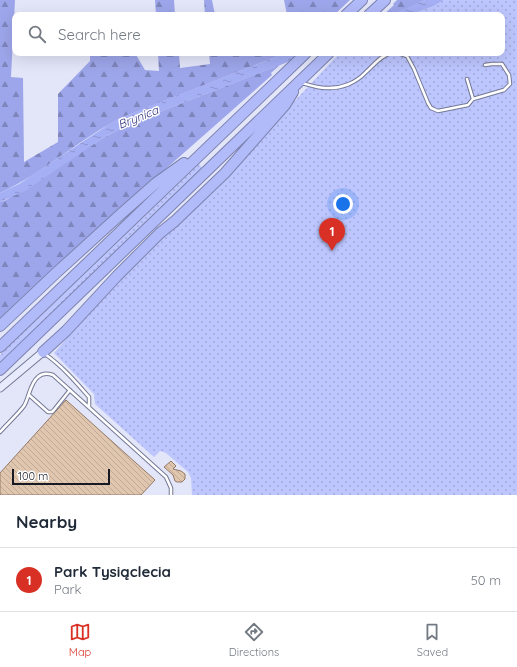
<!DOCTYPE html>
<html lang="en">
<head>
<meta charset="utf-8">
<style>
	:root { --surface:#fff; --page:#f2f2f3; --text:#1f2937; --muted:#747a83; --line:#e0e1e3; --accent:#d93025 }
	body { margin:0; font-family:Quicksand,sans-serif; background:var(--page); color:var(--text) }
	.scale { position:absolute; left:12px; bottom:10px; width:98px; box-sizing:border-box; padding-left:4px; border:2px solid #171924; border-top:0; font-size:11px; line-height:14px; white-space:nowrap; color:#171924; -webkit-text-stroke:3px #fff; paint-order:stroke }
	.you { position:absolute; left:343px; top:204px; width:14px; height:14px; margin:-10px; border:3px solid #fff; border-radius:50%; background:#1a73e8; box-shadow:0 0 0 6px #1a73e833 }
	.badge { display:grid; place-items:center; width:26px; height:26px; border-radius:50%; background:var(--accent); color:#fff; font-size:13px; font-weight:700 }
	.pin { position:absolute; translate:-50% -33px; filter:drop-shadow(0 1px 2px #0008) }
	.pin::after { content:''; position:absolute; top:21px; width:14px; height:12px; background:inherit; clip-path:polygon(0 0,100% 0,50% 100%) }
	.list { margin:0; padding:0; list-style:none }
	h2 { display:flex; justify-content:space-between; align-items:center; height:52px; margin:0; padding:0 16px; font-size:17px }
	h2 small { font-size:13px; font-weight:400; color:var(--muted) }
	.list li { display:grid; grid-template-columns:26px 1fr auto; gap:12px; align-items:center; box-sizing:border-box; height:64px; padding:0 16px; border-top:1px solid var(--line) }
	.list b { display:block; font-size:15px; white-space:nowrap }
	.list p { margin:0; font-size:13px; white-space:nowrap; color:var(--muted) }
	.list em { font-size:13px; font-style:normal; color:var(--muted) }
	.icon { flex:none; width:22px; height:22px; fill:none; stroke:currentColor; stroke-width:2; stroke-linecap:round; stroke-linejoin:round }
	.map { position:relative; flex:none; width:517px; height:495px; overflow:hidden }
	.search { position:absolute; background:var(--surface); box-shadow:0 4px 16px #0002; left:12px; right:12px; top:12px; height:44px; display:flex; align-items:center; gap:10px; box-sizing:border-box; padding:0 14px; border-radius:8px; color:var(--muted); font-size:15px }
	.sheet { height:116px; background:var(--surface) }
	nav { display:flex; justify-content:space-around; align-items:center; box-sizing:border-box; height:56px; border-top:1px solid var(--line); background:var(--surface); font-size:11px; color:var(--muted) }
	nav a { display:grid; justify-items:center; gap:2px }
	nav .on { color:var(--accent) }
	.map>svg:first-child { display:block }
</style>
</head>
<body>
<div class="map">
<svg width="517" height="495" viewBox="0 0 517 495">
	<defs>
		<pattern id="grass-dots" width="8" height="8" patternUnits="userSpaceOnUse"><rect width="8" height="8" fill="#bdc6fe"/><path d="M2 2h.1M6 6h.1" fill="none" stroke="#a2aada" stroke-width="1.8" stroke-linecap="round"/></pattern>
		<pattern id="forest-firs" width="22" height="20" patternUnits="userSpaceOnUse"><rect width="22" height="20" fill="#9da6ea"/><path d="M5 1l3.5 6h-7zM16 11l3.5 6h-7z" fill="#7f86bd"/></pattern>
		<pattern id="water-ripples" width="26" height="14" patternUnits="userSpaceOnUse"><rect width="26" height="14" fill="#a5aff4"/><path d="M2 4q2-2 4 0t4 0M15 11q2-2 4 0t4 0" fill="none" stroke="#8d96d1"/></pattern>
		<pattern id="building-back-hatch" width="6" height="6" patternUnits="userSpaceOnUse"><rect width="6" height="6" fill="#e1c6af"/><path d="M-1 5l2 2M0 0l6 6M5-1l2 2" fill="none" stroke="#c0aa96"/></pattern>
	</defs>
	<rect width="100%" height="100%" fill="#e3e6f9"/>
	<path fill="url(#grass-dots)" d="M 444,0 L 517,0 L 517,495 L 192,495 L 191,478 L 188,472 L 166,453 L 160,451 L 154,457 L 95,404 L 94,394 L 54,353 L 110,289 L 223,178 L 333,60 L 340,53 L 502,53 L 502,15 L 410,15 L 427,8 Z
		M 199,164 L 202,168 L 0,363 L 0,355 Z"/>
	<path fill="url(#forest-firs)" d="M 0,0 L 15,0 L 11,77 L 23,78 L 24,162 L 58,142 L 58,94 L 90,61 L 90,53 L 135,53 L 145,70 L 159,71 L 158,53 L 179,53 L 180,68 L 210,64 L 209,53 L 286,53 L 123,117 C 80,138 44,173 0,193 Z
		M 155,0 L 174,0 L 175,15 L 156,15 Z
		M 204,0 L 212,0 L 215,15 L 205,15 Z
		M 284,0 L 350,0 L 334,15 L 287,15 Z
		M 397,0 L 425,0 C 412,6 397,15 383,15 L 394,5 L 393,4 Z
		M 280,65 L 271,73 L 272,75 L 84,241 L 0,320 L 0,202 L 6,200 L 103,138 L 131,123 Z"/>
	<path fill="url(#water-ripples)" d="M 425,0 L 444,0 L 433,6 L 410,15 L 391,15 Z
		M 286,53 L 311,53 L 131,123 L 103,138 L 25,191 L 0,202 L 0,193 L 19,184 L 114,121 L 137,111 Z"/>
	<path fill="url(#building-back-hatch)" stroke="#937965" d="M 66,400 L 155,480 L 141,495 L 0,495 L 0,473 Z
		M 171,461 L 176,466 L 173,469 L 181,471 L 185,474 L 185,479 L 182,482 L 177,482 L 175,481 L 173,475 L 164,467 Z"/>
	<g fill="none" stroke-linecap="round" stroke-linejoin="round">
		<g stroke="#747995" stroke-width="4.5">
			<path id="service" d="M 398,53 L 407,56 L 414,69 L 428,103 L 431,108 L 438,111 L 468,105 L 473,99 L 504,90 L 510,84 L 509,75 L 502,64 L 492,64 L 485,65
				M 467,79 L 473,99
				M 302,83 C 309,85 318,88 326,88 C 341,89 356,83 366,72 C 374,65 380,56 391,53
				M 45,354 C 62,366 75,381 89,397 L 89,407
				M 29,395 L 48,412 L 52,412 L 54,410 L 70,390
				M 0,432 C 8,423 17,415 24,406 C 29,398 30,383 38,377 C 42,373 47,373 53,375 L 166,477 L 171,488 L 171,495"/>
		</g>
		<g stroke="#747995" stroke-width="9">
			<path id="secondary" d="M 0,388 L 43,352"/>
		</g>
		<g stroke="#7c82ae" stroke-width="12">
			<path id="motorway" d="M 346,15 L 362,0
				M 369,15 L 385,0
				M 0,326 L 56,273 L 122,213 L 156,183 L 184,163
				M 0,347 L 306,53
				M 43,352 L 66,331 L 117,276 L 160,233 L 175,221 L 225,173 L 285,105 L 293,92
				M 0,370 L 329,53"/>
		</g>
		<use href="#service" stroke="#fff" stroke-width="2.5"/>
		<use href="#secondary" stroke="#e8ebfd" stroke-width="7"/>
		<use href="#motorway" stroke="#b2bbf9" stroke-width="10"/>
	</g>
	<g text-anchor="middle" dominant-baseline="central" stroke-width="3" stroke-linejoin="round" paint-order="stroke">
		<g font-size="12" font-style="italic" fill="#31317f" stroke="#fff">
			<text transform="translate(138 117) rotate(-22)">Brynica</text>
		</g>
	</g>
</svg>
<div class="scale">100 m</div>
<div class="you"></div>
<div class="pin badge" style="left:332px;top:251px">1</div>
<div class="search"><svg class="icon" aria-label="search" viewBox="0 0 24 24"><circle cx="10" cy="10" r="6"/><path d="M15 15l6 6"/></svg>Search here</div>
</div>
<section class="sheet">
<h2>Nearby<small></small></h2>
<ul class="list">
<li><span class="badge">1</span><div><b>Park Tysiąclecia</b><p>Park</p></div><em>50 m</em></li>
</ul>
</section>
<nav>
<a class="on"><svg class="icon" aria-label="map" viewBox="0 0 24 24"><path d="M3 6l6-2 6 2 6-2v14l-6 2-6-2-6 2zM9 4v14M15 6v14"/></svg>Map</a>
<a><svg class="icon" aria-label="directions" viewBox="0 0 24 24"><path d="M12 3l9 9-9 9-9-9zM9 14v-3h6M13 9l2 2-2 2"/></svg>Directions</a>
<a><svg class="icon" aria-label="saved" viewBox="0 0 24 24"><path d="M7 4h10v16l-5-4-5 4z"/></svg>Saved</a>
</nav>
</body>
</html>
